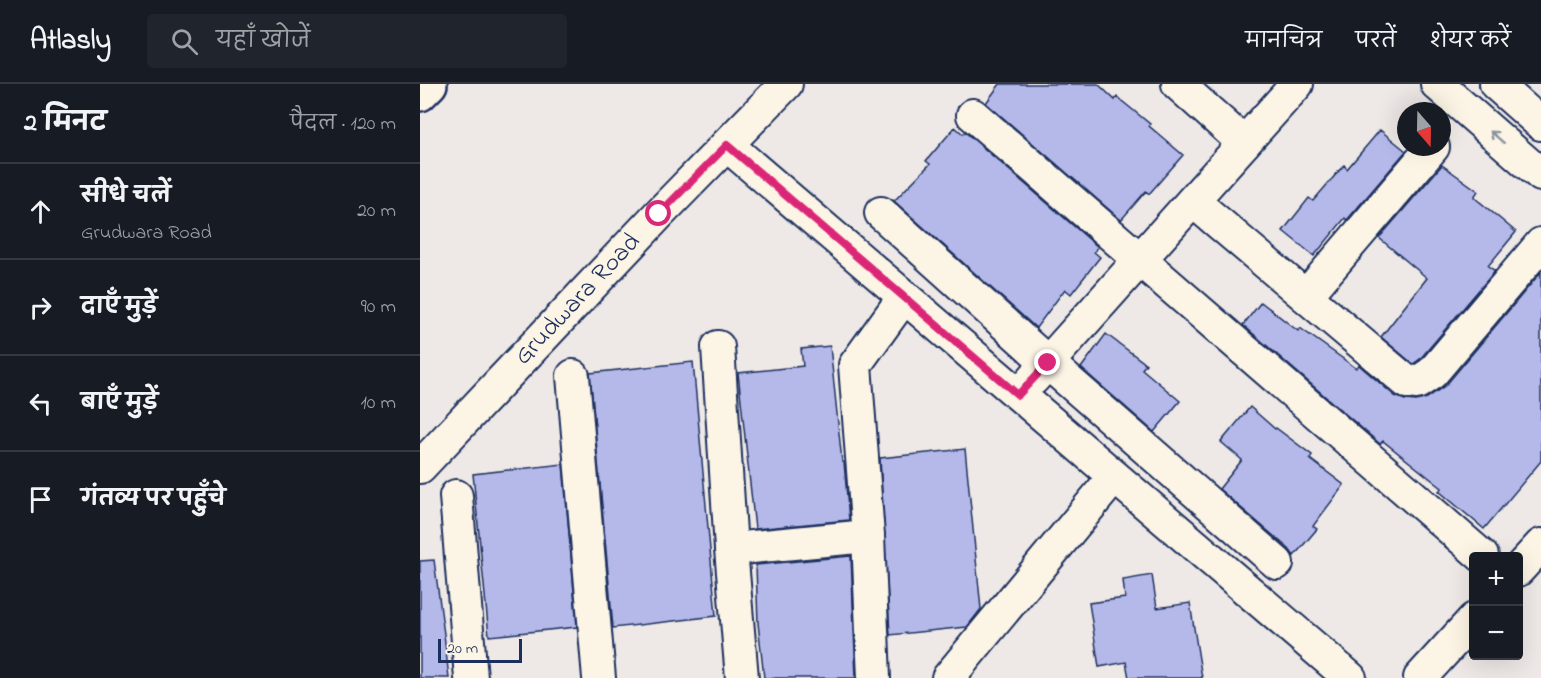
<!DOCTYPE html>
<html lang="hi">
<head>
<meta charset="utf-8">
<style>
	:root { --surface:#171b24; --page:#20242c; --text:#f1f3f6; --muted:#9ea1a6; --line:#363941 }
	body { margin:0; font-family:"Indie Flower","Playpen Sans Deva",sans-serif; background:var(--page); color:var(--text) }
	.controls { position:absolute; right:18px; bottom:18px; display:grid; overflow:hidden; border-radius:6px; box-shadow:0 6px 24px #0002 }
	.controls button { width:54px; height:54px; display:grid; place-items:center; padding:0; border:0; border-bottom:2px solid var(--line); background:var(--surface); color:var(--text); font:30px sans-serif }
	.compass { position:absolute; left:977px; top:18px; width:54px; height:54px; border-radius:50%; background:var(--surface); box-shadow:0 6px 24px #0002; rotate:160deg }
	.scale { position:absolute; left:18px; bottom:15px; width:84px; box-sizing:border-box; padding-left:6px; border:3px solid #1b2f5e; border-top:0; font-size:16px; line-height:21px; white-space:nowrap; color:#1b2f5e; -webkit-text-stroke:4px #fcf5e5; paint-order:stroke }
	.stop { position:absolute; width:18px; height:18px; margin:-14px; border:4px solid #db2777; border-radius:50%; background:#fff }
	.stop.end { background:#db2777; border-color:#fff; box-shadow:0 2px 6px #0008 }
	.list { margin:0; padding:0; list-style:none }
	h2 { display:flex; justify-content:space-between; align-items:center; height:78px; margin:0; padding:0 24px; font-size:26px }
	h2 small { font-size:20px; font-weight:400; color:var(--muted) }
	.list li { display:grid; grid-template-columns:39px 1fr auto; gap:18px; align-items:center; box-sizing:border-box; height:96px; padding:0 24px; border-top:2px solid var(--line) }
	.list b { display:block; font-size:22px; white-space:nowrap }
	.list p { margin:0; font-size:20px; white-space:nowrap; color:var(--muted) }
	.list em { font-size:20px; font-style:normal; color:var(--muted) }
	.icon { flex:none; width:33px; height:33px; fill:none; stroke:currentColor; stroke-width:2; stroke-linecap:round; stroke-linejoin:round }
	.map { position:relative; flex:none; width:1121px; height:594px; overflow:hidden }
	header { display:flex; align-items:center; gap:36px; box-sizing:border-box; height:84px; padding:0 30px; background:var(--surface); border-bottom:2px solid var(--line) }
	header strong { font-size:28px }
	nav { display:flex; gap:33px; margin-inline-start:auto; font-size:21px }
	.search { width:420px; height:54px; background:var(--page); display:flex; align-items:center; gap:15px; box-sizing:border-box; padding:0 21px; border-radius:6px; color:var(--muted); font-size:22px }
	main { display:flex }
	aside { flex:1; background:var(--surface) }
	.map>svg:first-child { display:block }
</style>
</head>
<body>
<header>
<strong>Atlasly</strong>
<div class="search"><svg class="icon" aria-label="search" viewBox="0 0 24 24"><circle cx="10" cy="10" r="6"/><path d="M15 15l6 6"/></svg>यहाँ खोजें</div>
<nav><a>मानचित्र</a><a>परतें</a><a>शेयर करें</a></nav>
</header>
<main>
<aside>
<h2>2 मिनट<small>पैदल · 120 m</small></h2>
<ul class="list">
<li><svg class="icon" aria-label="ahead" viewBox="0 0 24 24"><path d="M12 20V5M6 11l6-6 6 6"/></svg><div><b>सीधे चलें</b><p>Grudwara Road</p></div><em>20 m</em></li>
<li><svg class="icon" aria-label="right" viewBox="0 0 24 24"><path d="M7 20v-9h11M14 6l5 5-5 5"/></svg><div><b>दाएँ मुड़ें</b></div><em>90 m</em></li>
<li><svg class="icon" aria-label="left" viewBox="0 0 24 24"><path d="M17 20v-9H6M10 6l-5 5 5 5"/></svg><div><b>बाएँ मुड़ें</b></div><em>10 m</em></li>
<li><svg class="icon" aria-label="arrive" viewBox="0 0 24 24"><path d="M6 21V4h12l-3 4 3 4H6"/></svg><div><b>गंतव्य पर पहुँचे</b></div></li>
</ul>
</aside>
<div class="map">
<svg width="1121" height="594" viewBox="0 0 1121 594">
	<rect width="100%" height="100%" fill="#eee9e6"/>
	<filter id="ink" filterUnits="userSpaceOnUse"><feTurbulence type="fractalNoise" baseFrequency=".0167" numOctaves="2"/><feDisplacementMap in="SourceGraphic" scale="12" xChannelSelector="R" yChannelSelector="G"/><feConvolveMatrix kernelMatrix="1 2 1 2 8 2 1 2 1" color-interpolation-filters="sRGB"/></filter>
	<g filter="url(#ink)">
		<path fill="#b5b9ea" stroke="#1b2f5e" stroke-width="1.5" d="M 580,0 L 678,0 L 695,16 L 697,13 L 730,40 L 729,42 L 763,71 L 729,110 L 726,107 L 701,136 L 566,19 Z
			M 535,43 L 543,50 L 545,48 L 678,163 L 674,168 L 680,173 L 651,210 L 645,205 L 616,244 L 474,117 L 510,80 L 506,77 Z
			M 960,46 L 986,67 L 927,136 L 925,134 L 894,172 L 863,147 L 889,114 L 893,117 L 924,81 L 927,85 Z
			M 1022,81 L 1058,107 L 1054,113 L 1096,148 L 1068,182 L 1075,187 L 1000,275 L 993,280 L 961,253 L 1007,194 L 959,154 Z
			M 1121,188 L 1121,377 L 1064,445 L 1019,407 L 1022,404 L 963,357 L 960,360 L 823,241 L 841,218 L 878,247 L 880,244 L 936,284 L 939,281 L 975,312 L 985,316 L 996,317 L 1007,314 L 1026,301 Z
			M 686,250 L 726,280 L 722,285 L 760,317 L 734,348 L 661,284 Z
			M 410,262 L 422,378 L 424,378 L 429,436 L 335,445 L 318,289 L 383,282 L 381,265 Z
			M 273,278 L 296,532 L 193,544 L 170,289 Z
			M 830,323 L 855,345 L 856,344 L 892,371 L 890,375 L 924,401 L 893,442 L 897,445 L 874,472 L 869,465 L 799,405 L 822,376 L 801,358 Z
			M 545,365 L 561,525 L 547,543 L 470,551 L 460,374 Z
			M 143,380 L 157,543 L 69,552 L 53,390 Z
			M 431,472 L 436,594 L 344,594 L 338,539 L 336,481 Z
			M 14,476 L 24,550 L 29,594 L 0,594 L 0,477 Z
			M 732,491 L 737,524 L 770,519 L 782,594 L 709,594 L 706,578 L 679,583 L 669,519 L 705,514 L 703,496 Z"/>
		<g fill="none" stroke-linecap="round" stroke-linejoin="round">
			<g stroke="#1b2f5e" stroke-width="36">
				<g id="minor">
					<path d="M 758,0 L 824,59"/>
					<path d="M 1017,0 L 1121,91"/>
					<path d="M 1076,0 L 1121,40"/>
					<path d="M 553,31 L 1062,472"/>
					<path d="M 307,61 L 930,594"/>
					<path d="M 773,117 L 987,298 L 997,299 L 1012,289 L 1121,160"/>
					<path d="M 461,129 L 628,279 L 857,479"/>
					<path d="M 886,212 L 1013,63"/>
					<path d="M 298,263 L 311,465 L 322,594"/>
					<path d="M 153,292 L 179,594"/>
					<path d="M 613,295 L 877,0"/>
					<path id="s1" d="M 0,383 L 239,130 L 366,0"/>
					<path d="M 36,412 L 51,594"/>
					<path d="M 311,465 L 448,452"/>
					<path d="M 1098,486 L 1121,461"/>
					<path d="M 454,594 L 448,452 L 435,281 L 484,213"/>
					<path d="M 528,594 L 694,393"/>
					<path d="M 1000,594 L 1054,535"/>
				</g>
			</g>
			<g stroke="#1b2f5e" stroke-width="38">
				<path id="highway" d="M 0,10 L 10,0"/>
			</g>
			<use href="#minor" stroke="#fcf5e5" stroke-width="32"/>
			<use href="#highway" stroke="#fcf5e5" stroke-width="33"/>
		</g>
		<defs><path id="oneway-shaft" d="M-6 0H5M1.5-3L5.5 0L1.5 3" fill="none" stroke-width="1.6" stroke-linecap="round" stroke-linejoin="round" transform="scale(1.5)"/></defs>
		<use stroke="#8c92a2" href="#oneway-shaft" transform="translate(1077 53) rotate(-139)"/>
	</g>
	<g fill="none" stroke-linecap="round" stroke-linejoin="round" filter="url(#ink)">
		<path stroke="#db2777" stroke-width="8" d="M 239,130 L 307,61 L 598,311 L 628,279"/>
	</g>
	<g text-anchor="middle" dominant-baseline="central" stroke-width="4.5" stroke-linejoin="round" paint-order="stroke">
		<g font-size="26" fill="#1b2f5e" stroke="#fcf5e5">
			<text stroke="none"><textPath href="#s1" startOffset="230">Grudwara Road</textPath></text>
		</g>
	</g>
</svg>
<div class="controls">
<button>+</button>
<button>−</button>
</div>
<svg class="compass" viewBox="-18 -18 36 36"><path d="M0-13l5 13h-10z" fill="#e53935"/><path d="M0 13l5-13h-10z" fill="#9ea1a6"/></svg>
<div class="scale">20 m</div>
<div class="stop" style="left:239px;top:130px"></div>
<div class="stop end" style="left:628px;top:279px"></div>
</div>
</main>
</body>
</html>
